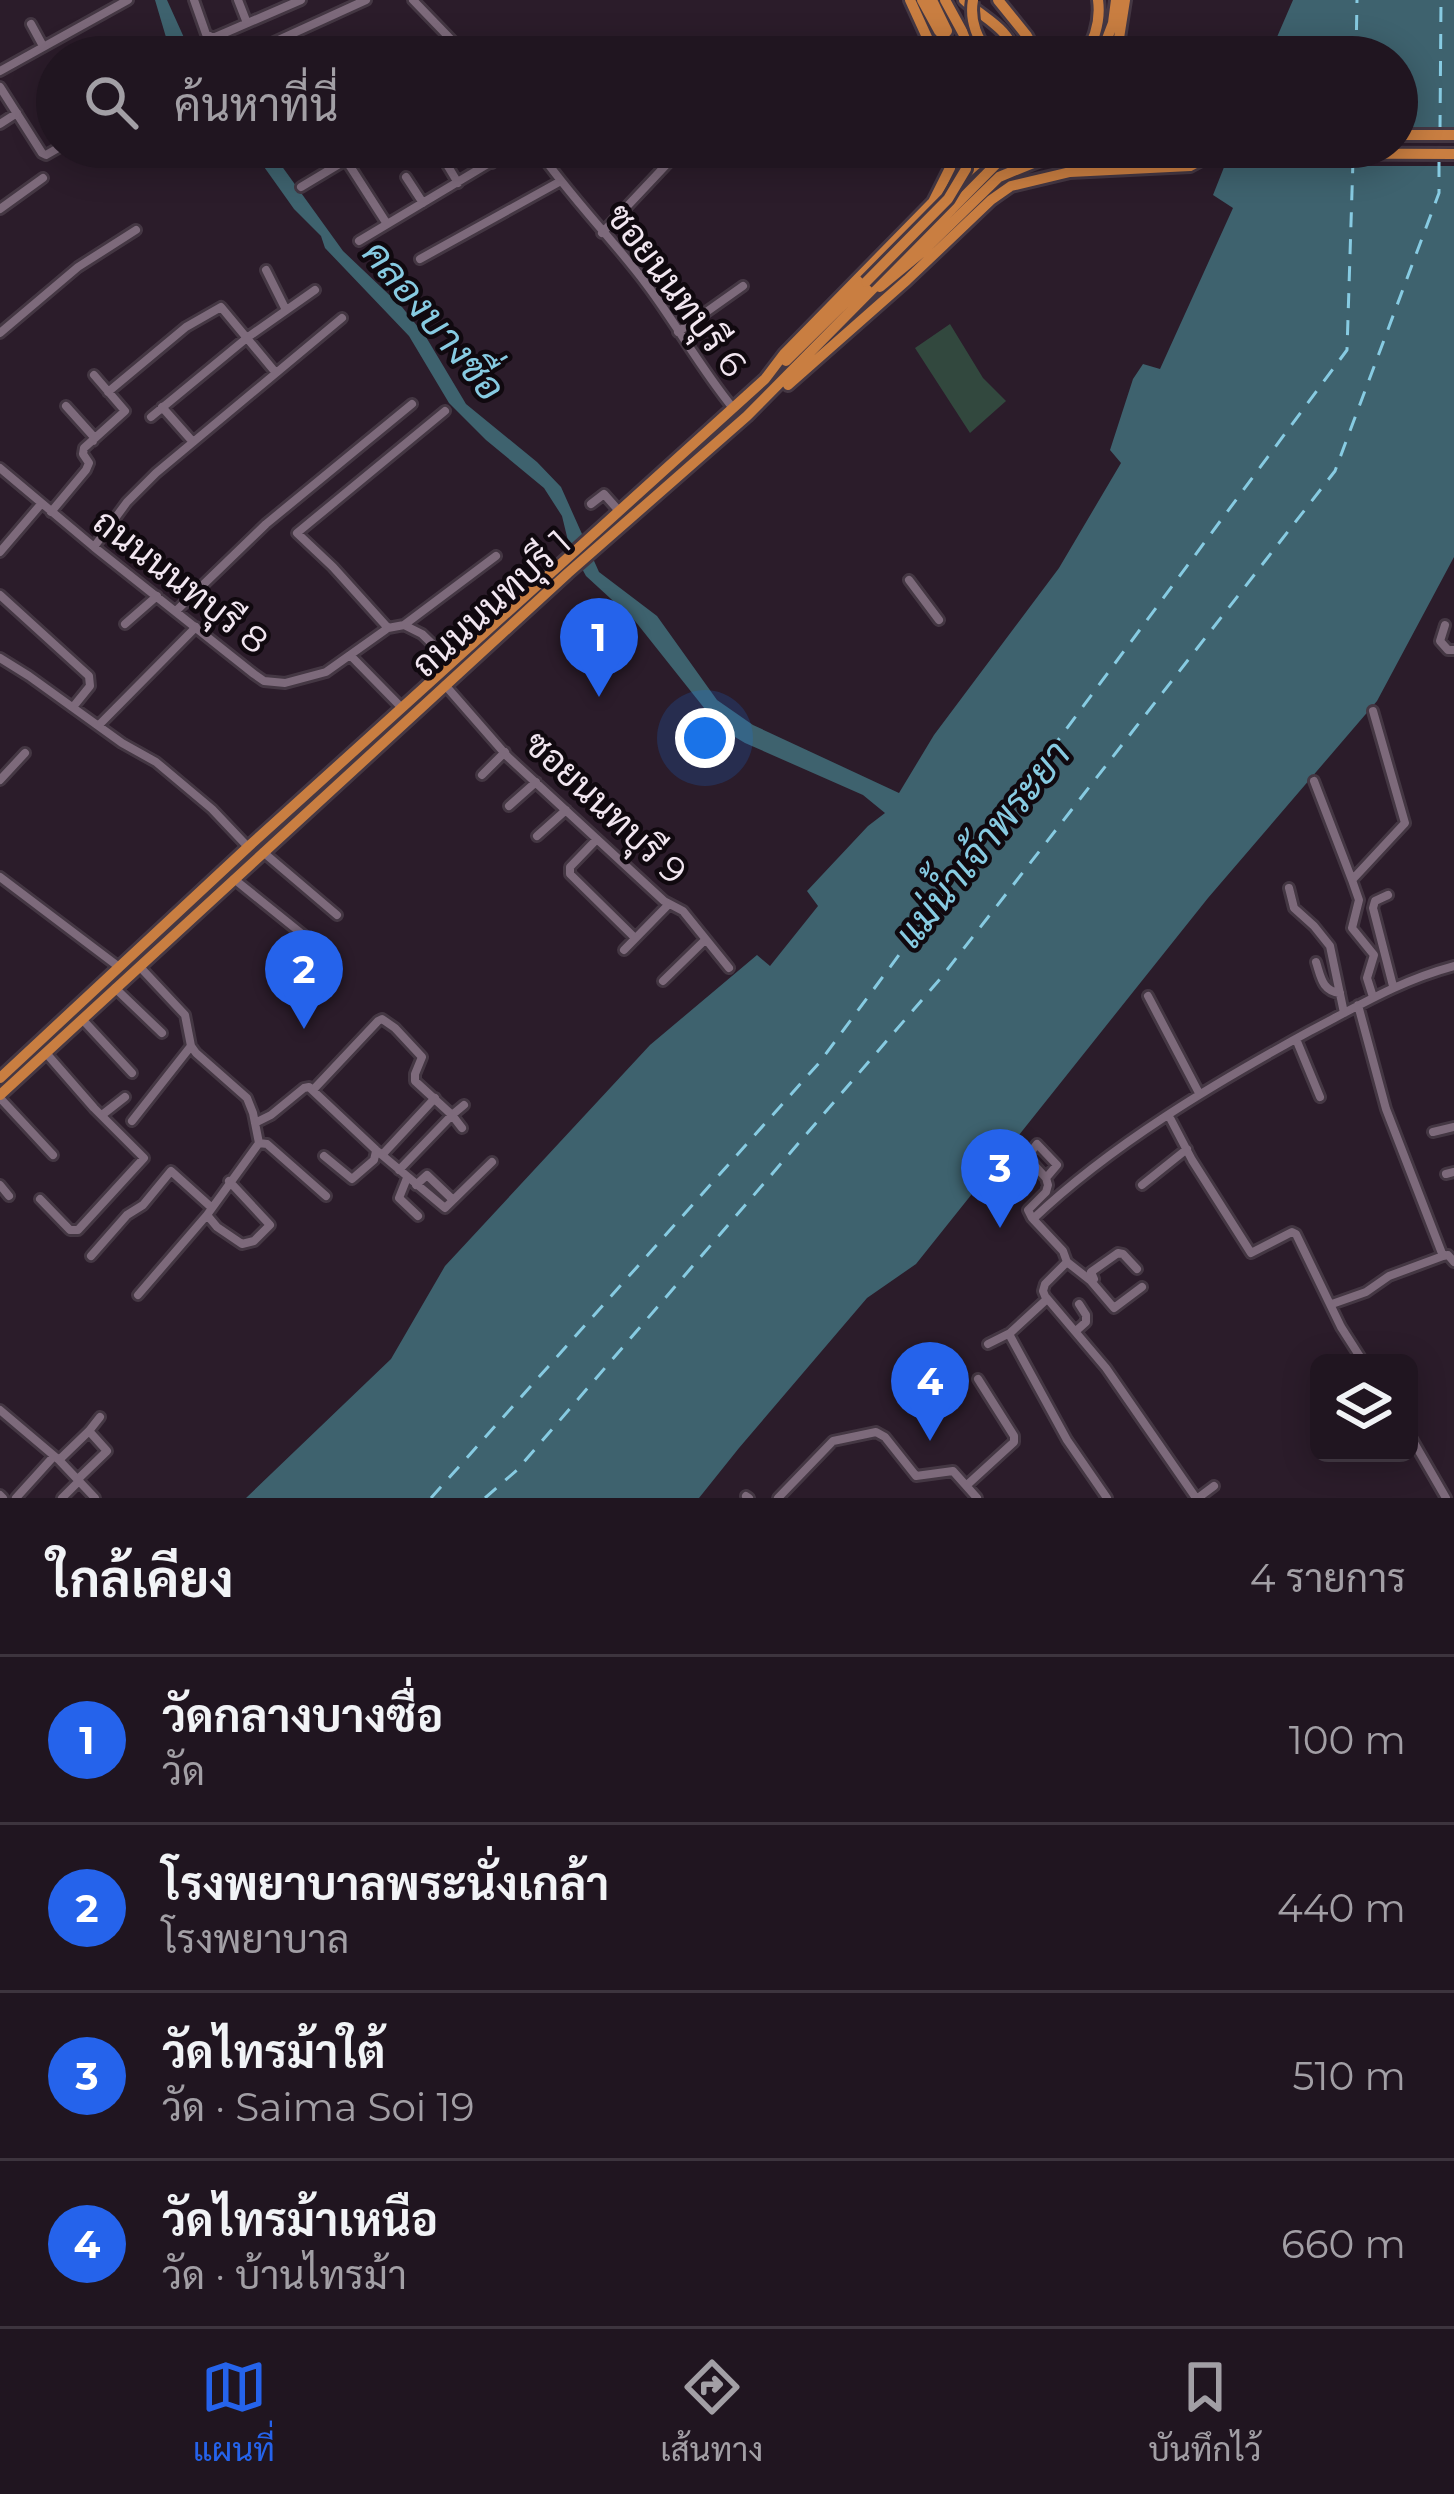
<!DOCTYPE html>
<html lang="th">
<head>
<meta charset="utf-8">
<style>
	:root { --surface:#201520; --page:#2d222d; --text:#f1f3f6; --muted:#a29fa5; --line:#3d343e; --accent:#2563eb }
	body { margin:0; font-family:Montserrat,Sarabun,sans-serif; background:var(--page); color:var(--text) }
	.controls { position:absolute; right:36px; bottom:36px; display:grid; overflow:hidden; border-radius:18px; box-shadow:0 6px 30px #0003 }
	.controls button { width:108px; height:108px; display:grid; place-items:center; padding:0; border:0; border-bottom:3px solid var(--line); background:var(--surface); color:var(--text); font:60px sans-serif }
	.you { position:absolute; left:705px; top:738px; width:42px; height:42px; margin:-30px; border:9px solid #fff; border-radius:50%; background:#1a73e8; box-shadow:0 0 0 18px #1a73e833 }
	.badge { display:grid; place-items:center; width:78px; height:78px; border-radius:50%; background:var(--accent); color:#fff; font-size:39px; font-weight:700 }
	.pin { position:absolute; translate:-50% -99px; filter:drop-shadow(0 3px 6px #0008) }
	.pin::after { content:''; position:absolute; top:63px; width:42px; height:36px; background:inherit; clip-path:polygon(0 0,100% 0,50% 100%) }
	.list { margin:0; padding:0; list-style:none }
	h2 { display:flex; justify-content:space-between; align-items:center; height:156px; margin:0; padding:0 48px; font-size:51px }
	h2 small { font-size:39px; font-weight:400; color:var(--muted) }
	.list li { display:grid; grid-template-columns:78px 1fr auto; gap:36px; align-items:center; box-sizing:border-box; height:168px; padding:0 48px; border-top:3px solid var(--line) }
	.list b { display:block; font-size:45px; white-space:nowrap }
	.list p { margin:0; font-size:39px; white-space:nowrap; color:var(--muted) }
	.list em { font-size:39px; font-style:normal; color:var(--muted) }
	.icon { flex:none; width:66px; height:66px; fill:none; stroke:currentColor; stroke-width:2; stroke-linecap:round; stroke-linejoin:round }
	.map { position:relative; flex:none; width:1454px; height:1498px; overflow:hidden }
	.search { position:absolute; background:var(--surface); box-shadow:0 6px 30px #0003; left:36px; right:36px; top:36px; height:132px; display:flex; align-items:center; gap:30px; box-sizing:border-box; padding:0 42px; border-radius:66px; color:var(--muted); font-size:45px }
	.sheet { height:828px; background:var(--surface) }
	nav { display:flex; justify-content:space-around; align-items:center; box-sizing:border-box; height:168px; border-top:3px solid var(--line); background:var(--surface); font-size:33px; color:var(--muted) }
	nav a { display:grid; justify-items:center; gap:6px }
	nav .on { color:var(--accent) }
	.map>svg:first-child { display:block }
</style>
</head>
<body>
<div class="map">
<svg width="1454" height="1498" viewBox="0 0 1454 1498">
	<rect width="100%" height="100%" fill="#2b1c2a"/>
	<path fill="#32483e" d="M 950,324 L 983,378 L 1006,401 L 970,433 L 915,348 Z"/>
	<path fill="#3e626e" d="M 155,0 L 167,0 L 186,42 L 199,57 L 181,57 L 168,44 Z
		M 1293,0 L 1454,0 L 1454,557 L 1377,701 L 1208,898 L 916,1264 L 867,1298 L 739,1448 L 699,1498 L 246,1498 L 391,1359 L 445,1266 L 650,1045 L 757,955 L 770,966 L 818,906 L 807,891 L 868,826 L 885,813 L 863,795 L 745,743 L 720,728 L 635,621 L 586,576 L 569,545 L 562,516 L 544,488 L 486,440 L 449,403 L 409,336 L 325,248 L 321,236 L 294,209 L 250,147 L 268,147 L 343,251 L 402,307 L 426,337 L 466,404 L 537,462 L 561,487 L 599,572 L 657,616 L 717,700 L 753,725 L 899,793 L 934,735 L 1059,568 L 1121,463 L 1110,450 L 1133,379 L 1143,364 L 1160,369 L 1233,208 L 1213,195 L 1232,147 L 1397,147 L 1397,57 L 1265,57 L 1274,44 Z"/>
	<path fill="#2b1c2a" d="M 1454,128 L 1454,166 L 1218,166 L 1226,147 L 1397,147 L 1397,129 Z"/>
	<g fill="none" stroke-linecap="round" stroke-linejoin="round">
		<path stroke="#87cbe2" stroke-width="3" stroke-dasharray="15 12" stroke-linecap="butt" d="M 1356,57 L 1357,0
			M 1440,130 L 1441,0
			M 431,1498 L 819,1063 L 1347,350 L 1353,160
			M 485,1498 L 517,1470 L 940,979 L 1335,471 L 1439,193 L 1439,158"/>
		<g stroke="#443743" stroke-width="14">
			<path id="minor" d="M 194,0 L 206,34 L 213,38 L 301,0
				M 238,0 L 247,23
				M 413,0 L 468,57
				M 31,24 L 43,46
				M 241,57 L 366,0
				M 760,57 L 761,56
				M 0,71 L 128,0
				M 0,87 L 42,153 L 46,155 L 60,147
				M 0,124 L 17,113
				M 483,147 L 492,163
				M 536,147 C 569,196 612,238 647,285 C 677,325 701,369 733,408
				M 446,163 L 458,183
				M 406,177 L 423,203
				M 301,187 L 346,160 L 387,224
				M 0,209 L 43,178
				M 602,233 L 683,147
				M 359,241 L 516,147
				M 420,259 L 559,182
				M 266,270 L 286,310
				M 678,332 L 743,286
				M 0,333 L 78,267 L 136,230
				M 108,392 L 186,327 L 221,307 L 276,373
				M 66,406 L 93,436 L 93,441
				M 162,407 L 193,442
				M 151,417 L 248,337 L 315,290
				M 0,468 L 94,547 L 254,674 L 264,681 L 285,683 L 326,672 L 388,628 L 404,625 L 496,556
				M 591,504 L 604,494 L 619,511
				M 51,512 L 86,470 L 89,463 L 83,454 L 84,448 L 125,411 L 94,375
				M 94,547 L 127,502 L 156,473 L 342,318
				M 0,552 L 41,504
				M 909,580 L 939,620
				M 0,595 L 89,676 L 90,686 L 73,707
				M 176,611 L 266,524 L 412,404
				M 125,624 L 157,596
				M 404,625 L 422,634 L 452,663
				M 1445,625 L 1440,641 L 1448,650 L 1454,650
				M 388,628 L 333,567 L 297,533 L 445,411
				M 350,655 L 402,708
				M 0,658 L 29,676 L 122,743 L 156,762 L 212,809 L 248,847
				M 445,685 L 508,757 L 664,901 L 683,911 L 729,968
				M 99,725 L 196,627
				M 482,775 L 505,752
				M 0,780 L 25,753
				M 1314,781 L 1352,880
				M 509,806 L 536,782
				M 537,836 L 566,810
				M 597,839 L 570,867 L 570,874 L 635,938
				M 263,852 L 337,915
				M 0,877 L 119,967
				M 234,879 L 322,950
				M 1289,888 L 1294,908 L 1314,926 L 1330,946 L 1344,1013
				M 1388,895 L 1375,901 L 1373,908 L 1393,986
				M 624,950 L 669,904
				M 1316,962 C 1321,977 1322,991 1340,993
				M 663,981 L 705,940
				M 115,988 L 162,1033
				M 1148,996 L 1199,1093
				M 1373,997 L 1367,978 L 1374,955 L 1352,928 L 1359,900 L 1352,880 L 1405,823 L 1373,711
				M 1358,1005 L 1386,1109 L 1443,1256 L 1448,1255 L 1454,1262
				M 82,1019 L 132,1073
				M 1296,1039 L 1320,1097
				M 313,1090 L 378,1021 L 382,1019 L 395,1028 L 422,1057 L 415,1074 L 415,1081 L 452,1115 L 464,1105
				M 0,1098 L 53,1155
				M 102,1115 L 125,1097
				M 1169,1116 L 1192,1160 L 1251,1253 L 1292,1232 L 1296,1234 L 1341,1327 L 1364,1363
				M 132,1121 L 191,1046
				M 255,1123 L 271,1115 L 304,1088 L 309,1087 L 376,1150 L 445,1208 L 492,1162
				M 1433,1132 L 1454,1127
				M 259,1143 L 267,1144 L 326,1196
				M 382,1155 L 435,1098
				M 324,1156 L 352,1179 L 374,1160 L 376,1151
				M 399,1170 L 452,1115 L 462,1128
				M 1446,1174 L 1454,1172
				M 407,1178 L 399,1198 L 418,1216
				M 0,1185 L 9,1196
				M 416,1185 L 427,1175 L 450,1197
				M 1142,1185 L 1187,1149
				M 40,1199 L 70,1230 L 78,1230 L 144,1158 L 94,1108 L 46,1053
				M 207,1215 L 217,1227 L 242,1244 L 254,1241 L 270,1225 L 229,1181
				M 1032,1218 L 1028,1210 L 1046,1192 L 1048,1185 L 1046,1178 L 1057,1165 L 1037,1144 L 1027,1157 L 1046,1178
				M 91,1256 L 127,1215 L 143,1205 L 171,1171 L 212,1208
				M 1067,1262 L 1090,1280 L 1114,1308 L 1142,1287
				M 1092,1280 L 1094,1279 L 1091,1272 L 1118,1253 L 1123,1254 L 1137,1269
				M 138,1295 L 207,1215 L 259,1143 L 253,1113 L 247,1098 L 196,1053 L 191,1046 L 185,1015 L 140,967
				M 1047,1299 L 1009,1334 L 1067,1440 L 1107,1498
				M 1332,1304 L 1366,1292 L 1389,1276 L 1443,1256
				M 1076,1331 L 1086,1322 L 1086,1315 L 1079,1304
				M 988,1344 L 1008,1334
				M 0,1410 L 59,1460 L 95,1498
				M 89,1431 L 100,1417
				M 1409,1434 L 1446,1498
				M 59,1460 L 89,1431 L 107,1451 L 78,1479
				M 967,1485 L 1014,1442 L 1014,1436 L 978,1379
				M 0,1495 L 3,1498
				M 746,1496 L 749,1498
				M 16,1498 L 54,1456
				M 62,1498 L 79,1481
				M 778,1498 L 833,1441 L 876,1432 L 885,1437 L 916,1476 L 953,1471 L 977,1498
				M 1196,1498 L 1106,1368 L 1045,1296 L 1043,1291 L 1045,1284 L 1067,1262 L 1063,1251 L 1033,1219 C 1112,1144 1215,1083 1310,1031 C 1358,1006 1401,980 1454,966
				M 1198,1498 L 1214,1486"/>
		</g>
		<g stroke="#443743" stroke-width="16">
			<path id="major" d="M 910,0 L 936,57
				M 922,0 L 939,31 L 962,57
				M 932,0 L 947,31
				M 945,0 L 969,44 L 982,57
				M 964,0 C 984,19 1009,27 1016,57
				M 998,0 L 1027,36 L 1038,57
				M 1084,57 C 1095,39 1101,21 1098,0
				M 1100,57 L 1113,23 L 1116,0
				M 1116,57 L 1125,0
				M 1397,135 L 1454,135
				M 963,176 L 996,147
				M 880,287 L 921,253 L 999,177 L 1038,161 L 1065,156 L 1150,153
				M 786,361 L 866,282
				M 788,385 L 907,280 L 991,200 L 1011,186 L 1070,172 L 1190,166 L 1203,159 L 1203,147
				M 0,1078 L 248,847 L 765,379 L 784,354 L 933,202 L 950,168 L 954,147
				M 0,1095 L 568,573 L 747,416 L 1013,147"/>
		</g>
		<use href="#minor" stroke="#7d6a7b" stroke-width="8"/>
		<use href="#major" stroke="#c97e41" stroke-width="10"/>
		<g stroke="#443743" stroke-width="16" stroke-linecap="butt">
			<path id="major-bridge" d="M 973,0 C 969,22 978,39 990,57
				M 1174,153 L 1454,154
				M 866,282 L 948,199 L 966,169 L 967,147"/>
		</g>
		<use href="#major-bridge" stroke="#c97e41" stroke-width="10"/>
	</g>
	<g text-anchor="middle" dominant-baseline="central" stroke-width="9" stroke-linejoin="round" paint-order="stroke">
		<g font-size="36" fill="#f1e6f0" stroke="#10090f">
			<text transform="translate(677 290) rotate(53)">ซอยนนทบุรี 6</text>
			<text transform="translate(181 581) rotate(38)">ถนนนนทบุรี 8</text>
			<text transform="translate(491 603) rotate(-42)">ถนนนนทบุรี 1</text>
			<text transform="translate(606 807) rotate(43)">ซอยนนทบุรี 9</text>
		</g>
		<g font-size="39" font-style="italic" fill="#87cbe2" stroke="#10090f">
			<text transform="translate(434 320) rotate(50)">คลองบางซื่อ</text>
			<text transform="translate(982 844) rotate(-51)">แม่น้ำเจ้าพระยา</text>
		</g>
	</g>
</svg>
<div class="controls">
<button><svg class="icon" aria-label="layers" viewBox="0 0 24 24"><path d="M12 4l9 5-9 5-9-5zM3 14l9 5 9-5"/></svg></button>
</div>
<div class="you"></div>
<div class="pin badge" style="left:599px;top:697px">1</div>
<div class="pin badge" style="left:304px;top:1029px">2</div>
<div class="pin badge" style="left:1000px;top:1228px">3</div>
<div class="pin badge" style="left:930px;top:1441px">4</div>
<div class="search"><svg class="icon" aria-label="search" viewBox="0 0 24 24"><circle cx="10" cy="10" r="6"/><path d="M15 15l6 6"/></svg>ค้นหาที่นี่</div>
</div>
<section class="sheet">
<h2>ใกล้เคียง<small>4 รายการ</small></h2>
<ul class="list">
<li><span class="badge">1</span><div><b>วัดกลางบางซื่อ</b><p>วัด</p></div><em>100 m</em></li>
<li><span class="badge">2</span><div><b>โรงพยาบาลพระนั่งเกล้า</b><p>โรงพยาบาล</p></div><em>440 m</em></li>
<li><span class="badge">3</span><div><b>วัดไทรม้าใต้</b><p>วัด · Saima Soi 19</p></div><em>510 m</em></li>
<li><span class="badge">4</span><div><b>วัดไทรม้าเหนือ</b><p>วัด · บ้านไทรม้า</p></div><em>660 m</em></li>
</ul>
</section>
<nav>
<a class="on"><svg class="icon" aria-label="map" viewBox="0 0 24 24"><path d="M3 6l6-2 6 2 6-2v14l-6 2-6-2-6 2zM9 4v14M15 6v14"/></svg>แผนที่</a>
<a><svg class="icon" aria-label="directions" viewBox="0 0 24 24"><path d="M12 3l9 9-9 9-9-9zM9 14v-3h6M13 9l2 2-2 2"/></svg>เส้นทาง</a>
<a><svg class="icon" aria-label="saved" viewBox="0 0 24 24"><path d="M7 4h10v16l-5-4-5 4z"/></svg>บันทึกไว้</a>
</nav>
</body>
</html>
